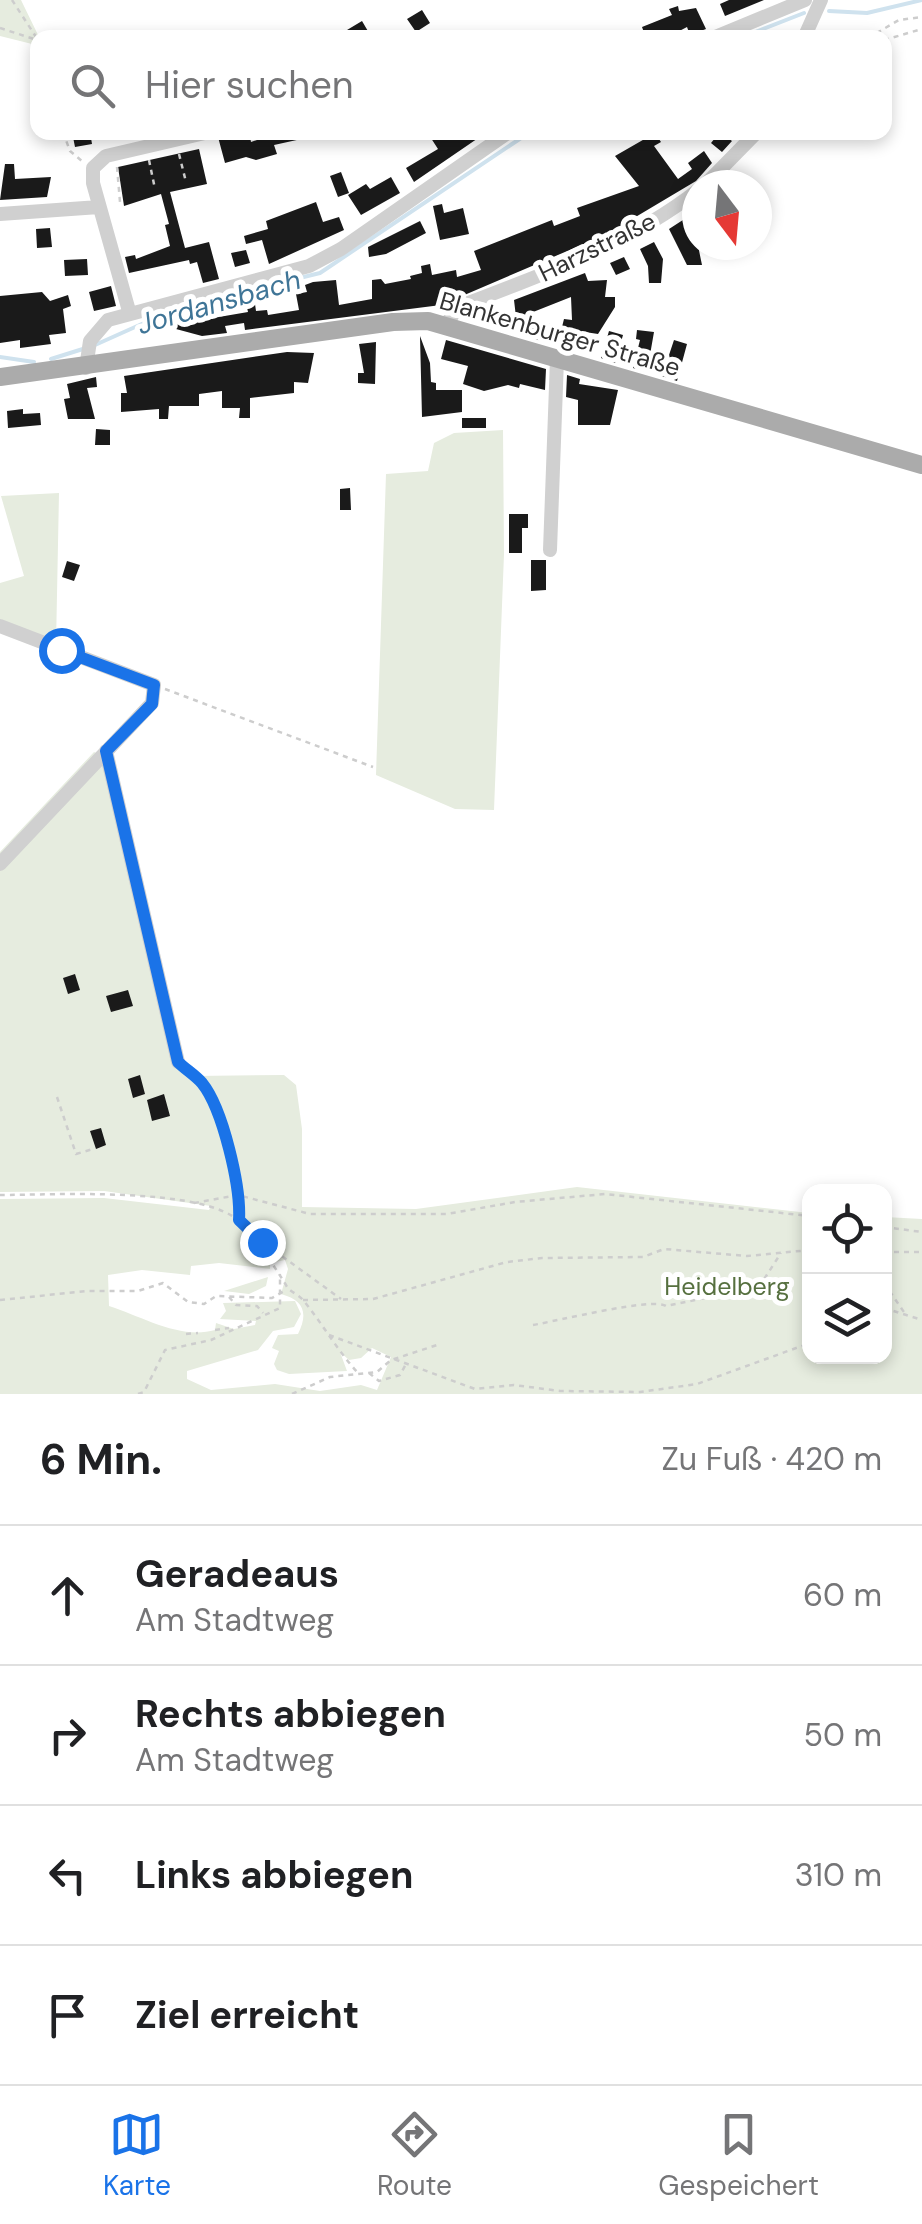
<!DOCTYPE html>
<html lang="de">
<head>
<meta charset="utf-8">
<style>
	:root { --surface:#fff; --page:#f2f2f2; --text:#202124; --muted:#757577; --line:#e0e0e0; --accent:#1a73e8 }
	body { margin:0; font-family:"DM Sans",sans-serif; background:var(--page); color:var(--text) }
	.controls { position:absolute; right:30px; bottom:30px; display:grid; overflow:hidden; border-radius:20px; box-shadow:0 5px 15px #0003 }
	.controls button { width:90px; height:90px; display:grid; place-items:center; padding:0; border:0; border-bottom:2px solid var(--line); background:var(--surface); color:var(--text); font:50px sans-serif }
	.compass { position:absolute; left:682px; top:170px; width:90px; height:90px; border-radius:50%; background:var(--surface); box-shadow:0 5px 15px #0003; rotate:164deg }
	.stop { position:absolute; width:30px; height:30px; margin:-22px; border:8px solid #1a73e8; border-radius:50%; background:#fff }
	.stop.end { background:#1a73e8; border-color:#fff; box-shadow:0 2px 10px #0008 }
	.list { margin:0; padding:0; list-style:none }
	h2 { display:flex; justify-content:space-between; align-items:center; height:130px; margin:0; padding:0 40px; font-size:42px }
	h2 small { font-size:32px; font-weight:400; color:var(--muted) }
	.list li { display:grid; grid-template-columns:65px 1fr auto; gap:30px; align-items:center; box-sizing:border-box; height:140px; padding:0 40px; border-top:2px solid var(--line) }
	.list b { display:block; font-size:38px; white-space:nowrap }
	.list p { margin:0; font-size:32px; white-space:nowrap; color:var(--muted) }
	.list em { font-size:32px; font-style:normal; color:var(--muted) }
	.icon { flex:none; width:55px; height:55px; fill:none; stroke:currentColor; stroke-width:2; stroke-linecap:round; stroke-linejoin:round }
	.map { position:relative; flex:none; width:922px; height:1394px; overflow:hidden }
	.search { position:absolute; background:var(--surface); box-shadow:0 5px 15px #0003; left:30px; right:30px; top:30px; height:110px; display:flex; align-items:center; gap:25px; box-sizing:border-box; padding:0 35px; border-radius:20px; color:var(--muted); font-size:38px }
	.sheet { height:690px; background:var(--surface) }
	nav { display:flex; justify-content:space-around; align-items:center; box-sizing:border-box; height:140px; border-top:2px solid var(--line); background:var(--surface); font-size:28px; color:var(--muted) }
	nav a { display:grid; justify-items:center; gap:5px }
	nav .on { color:var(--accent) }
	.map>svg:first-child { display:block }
</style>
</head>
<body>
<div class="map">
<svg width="922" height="1394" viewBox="0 0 922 1394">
	<rect width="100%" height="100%" fill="#fff"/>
	<path fill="#e6ecdf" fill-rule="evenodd" d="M 0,0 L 21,0 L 39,37 L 36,45 L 0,36 Z
		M 503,430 L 504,554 L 494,810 L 455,809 L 376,775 L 386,474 L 428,471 L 434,443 L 454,433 Z
		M 59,493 L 56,645 L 0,623 L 0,583 L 24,576 L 1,496 Z
		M 94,752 L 109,759 L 184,1069 L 194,1076 L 284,1075 L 296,1085 L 302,1129 L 302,1207 L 416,1209 L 577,1187 L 809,1213 L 810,1356 L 884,1356 L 885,1217 L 922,1219 L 922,1394 L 0,1394 L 0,1199 L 104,1198 L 209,1210 L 211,1206 L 104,1191 L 0,1192 L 0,852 ZM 285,1260 L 288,1269 L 281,1294 C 303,1300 309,1312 298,1334 L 278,1335 L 272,1348 L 279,1351 L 274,1364 L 277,1370 L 289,1374 L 347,1371 L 340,1352 L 349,1360 L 361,1358 L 372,1348 L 391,1357 L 377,1390 L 361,1385 L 320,1391 L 275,1384 L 211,1390 L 187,1379 L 187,1371 L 258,1350 L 273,1331 L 294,1327 L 301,1314 L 295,1301 L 223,1303 L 226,1311 L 220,1319 L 256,1321 L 255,1325 L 234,1329 L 216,1323 L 215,1330 C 181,1340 143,1317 109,1306 L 108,1275 L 142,1270 L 190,1275 L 191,1266 L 219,1263 L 270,1269 L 270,1263 Z
		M 268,1277 L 266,1286 L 249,1294 L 224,1291 Z"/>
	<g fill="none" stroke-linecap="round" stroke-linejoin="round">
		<path stroke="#cfe2ee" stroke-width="4" d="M 829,11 L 867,13 L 922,0
			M 740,38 L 804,13
			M 201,302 L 320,273 L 530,132
			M 95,345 L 173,310
			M 0,357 L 34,362
			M 51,359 L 86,348"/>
	</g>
	<path fill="#1a1a1a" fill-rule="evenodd" d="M 729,0 L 764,0 L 725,16 L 720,4 Z
		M 678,6 L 679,11 L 696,8 L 706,29 L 690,35 L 687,27 L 666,38 L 646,38 L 642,27 L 672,15 L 669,9 Z
		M 422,10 L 430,23 L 416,32 L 407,19 Z
		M 362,21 L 372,38 L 351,38 L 347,30 Z
		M 72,132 L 90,132 L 92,144 L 75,147 Z
		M 237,132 L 249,132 L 251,142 L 281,132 L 324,134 L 274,145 L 277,154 L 256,160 L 246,157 L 225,163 L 218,137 Z
		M 427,132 L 440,136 L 487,132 L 414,182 L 406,168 L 438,149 Z
		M 720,132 L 732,141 L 722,152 L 711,143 Z
		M 655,133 L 661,142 L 654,146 L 678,179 L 692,169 L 688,163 L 704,151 L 712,163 L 696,181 L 607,234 L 441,305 L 245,330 L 244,323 L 225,326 L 227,333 L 202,336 L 176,329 L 179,318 L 188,320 L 190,312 L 204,312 L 205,307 L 213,308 L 213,318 L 248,312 L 245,298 L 254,297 L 256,311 L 267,310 L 268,315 L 299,310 L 296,294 L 307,292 L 305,285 L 313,282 L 336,280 L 339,305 L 372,299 L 372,280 L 381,279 L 385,284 L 411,279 L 410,276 L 422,273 L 421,266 L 430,264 L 432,275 L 456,270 L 457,277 L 481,270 L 474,251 L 552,220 L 554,226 L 580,216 L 577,208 L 639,186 L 615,156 Z
		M 199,149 L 207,184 L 170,192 L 185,248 L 209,242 L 219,279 L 203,283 L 197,262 L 190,264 L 189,260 L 129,273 L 125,257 L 135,255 L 136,259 L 170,246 L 165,225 L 169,224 L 161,194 L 124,206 L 118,167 Z
		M 5,164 L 14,164 L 15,179 L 51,177 L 47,197 L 0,200 Z
		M 341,172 L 349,193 L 338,197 L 330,176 Z
		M 391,177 L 400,193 L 361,215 L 348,195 L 366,184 L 370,189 Z
		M 316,202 L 323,222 L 339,217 L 344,230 L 269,264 L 262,240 L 246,244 L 244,236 L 268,229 L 266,221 Z
		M 442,204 L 444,213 L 463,208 L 469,234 L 440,240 L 433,206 Z
		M 686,218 L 695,231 L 702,265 L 687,265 L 669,229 Z
		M 420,221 L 426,233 L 386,254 L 369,257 L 368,247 Z
		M 50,228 L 52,247 L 37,248 L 36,229 Z
		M 654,242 L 663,259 L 661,283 L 649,283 L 648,266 L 640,249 Z
		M 246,250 L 250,263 L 235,267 L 231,253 Z
		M 624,257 L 630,269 L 616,275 L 610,263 Z
		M 87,259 L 88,275 L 65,276 L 64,260 Z
		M 585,273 L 588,281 L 607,280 L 605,297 L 615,297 L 615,307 L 598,334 L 585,332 L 579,352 L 518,334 L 514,300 ZM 571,297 L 572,320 L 564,319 L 562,327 L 523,316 Z
		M 111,286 L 116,306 L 94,311 L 89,292 Z
		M 42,292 L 50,301 L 68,295 L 71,306 L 63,309 L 66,333 L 49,335 L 51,344 L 20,348 L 20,340 L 0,343 L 0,296 Z
		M 637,330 L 654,332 L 647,372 L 633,368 L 640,340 L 636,339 Z
		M 609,331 L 623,335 L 615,363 L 601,358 Z
		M 420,336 L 430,363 L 431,382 L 436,383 L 436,390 L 462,390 L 462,412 L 422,417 Z
		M 446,340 L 546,369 L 545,390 L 520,384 L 519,388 L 508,385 L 484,391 L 463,384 L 468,366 L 441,359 Z
		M 674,340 L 687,344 L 677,381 L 662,376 Z
		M 376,342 L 375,384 L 358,383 L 358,373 L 364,373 L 359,344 Z
		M 287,352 L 314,353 L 308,383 L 294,382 L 294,393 L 250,398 L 250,418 L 239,418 L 240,408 L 222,408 L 222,391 L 199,394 L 199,406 L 169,406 L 168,419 L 159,419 L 159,409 L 121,412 L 121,393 L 127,393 L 124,376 Z
		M 567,375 L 580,379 L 579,384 L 618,390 L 610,425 L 578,425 L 578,400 L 566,397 Z
		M 96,377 L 97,387 L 87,388 L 95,419 L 68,419 L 64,399 L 70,398 L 67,384 Z
		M 23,409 L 23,414 L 40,413 L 41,425 L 8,428 L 7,411 Z
		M 462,418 L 486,418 L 486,428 L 462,428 Z
		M 96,429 L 110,430 L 110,445 L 95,445 Z
		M 350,488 L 351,510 L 340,510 L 340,489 Z
		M 509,514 L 528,514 L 528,528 L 522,528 L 522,553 L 509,553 Z
		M 531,560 L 546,560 L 546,590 L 531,591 Z
		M 67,561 L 80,565 L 74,581 L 62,577 Z
		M 75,974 L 80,990 L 68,994 L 63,978 Z
		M 128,990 L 133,1006 L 111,1012 L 106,996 Z
		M 140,1075 L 145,1094 L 133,1098 L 128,1079 Z
		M 164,1094 L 170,1116 L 152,1121 L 147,1100 Z
		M 101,1128 L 106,1145 L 96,1149 L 90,1131 Z"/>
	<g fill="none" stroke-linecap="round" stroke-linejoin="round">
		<path stroke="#cdcdcd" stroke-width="2.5" stroke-dasharray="5 5" stroke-linecap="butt" d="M 12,0 L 38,40
			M 0,28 L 37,40
			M 868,38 L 899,20 L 922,17
			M 884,40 L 922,29
			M 63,132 L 70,151 L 83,162
			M 179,154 L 186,182
			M 149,160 L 155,189
			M 117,167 L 120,202
			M 165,689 L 373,767
			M 186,1070 C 219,1099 241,1174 239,1218
			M 57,1097 L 76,1154 L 93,1149
			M 0,1195 C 51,1195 207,1186 241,1223 C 258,1242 273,1264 286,1285 C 289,1292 297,1293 303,1300 C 322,1323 337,1350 358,1373
			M 194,1203 L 238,1195 L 310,1214 L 447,1214 L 515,1202 L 605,1194 L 810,1216
			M 884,1227 L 922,1232
			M 250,1233 L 341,1299
			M 884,1252 L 922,1252
			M 884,1283 L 906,1315
			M 229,1297 L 236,1305 L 257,1306 L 263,1313
			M 0,1300 L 87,1291 L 138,1291 L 163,1283 L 188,1302 L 204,1304 L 216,1296 L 272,1298 L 286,1290
			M 303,1300 L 373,1299 L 507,1262 L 542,1258 L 643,1257 L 664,1249 L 747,1256 L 810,1250
			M 884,1308 L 922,1320
			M 533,1325 C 557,1321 653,1297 666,1306 L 759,1287 L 781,1253
			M 215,1330 L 229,1328
			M 186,1334 L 198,1333
			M 329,1335 L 475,1389 L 514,1385 L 560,1391 L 640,1392 L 697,1384 L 810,1343
			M 369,1373 L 379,1381 L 400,1375 L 406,1364
			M 138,1394 L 144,1392 L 165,1350 L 211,1340 L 280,1308 L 280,1274
			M 292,1394 L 330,1377 L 377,1372 L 391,1360 L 437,1345"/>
		<path stroke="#d0d0d0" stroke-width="14" d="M 713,38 L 805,0
			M 804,38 L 821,0
			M 705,185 L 757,132
			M 0,214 L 99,207
			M 129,311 L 93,183 L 93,168 L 106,156 L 209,132
			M 445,326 L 458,307 C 541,275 626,246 697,191
			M 86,368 L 90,341 L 108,320 L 309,266 L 341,249 L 509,132
			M 550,550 L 557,359
			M 0,626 L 154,685 L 152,703 L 0,864
			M 106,751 L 178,1062"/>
		<path stroke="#ababab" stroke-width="18" d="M 0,377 L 393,322 L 428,321 L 922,465"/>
	</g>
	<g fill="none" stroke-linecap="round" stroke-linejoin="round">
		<path stroke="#1a73e8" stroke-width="12" d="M 61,650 L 154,685 L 152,704 L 106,751 L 178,1062 C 185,1069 195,1075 202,1083 C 223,1109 241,1187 239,1220 L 262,1242"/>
	</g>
	<g text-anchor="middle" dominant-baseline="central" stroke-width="10" stroke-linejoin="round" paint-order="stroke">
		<g font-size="25" fill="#333" stroke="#fff">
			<text transform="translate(597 247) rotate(-26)">Harzstraße</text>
			<text transform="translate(560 334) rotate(16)">Blankenburger Straße</text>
		</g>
		<g font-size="25" fill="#56703f" stroke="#fff">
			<text x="727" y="1286">Heidelberg</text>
		</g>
		<g font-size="28" font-style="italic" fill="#3f7597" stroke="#fff">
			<text transform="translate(219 302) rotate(-16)">Jordansbach</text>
		</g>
	</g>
</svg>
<div class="controls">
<button><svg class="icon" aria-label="locate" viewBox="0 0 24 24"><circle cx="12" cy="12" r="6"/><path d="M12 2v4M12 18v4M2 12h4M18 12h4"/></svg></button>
<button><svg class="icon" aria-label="layers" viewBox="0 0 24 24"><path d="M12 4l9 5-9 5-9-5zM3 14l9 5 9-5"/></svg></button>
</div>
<svg class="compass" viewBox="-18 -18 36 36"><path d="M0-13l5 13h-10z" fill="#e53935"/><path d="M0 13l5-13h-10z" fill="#757577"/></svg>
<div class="stop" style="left:61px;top:650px"></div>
<div class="stop end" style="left:262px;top:1242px"></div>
<div class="search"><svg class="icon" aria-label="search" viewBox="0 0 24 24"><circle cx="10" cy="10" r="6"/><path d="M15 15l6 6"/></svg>Hier suchen</div>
</div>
<section class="sheet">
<h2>6 Min.<small>Zu Fuß · 420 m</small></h2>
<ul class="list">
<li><svg class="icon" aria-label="ahead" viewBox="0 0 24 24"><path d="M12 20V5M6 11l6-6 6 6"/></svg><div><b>Geradeaus</b><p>Am Stadtweg</p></div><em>60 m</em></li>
<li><svg class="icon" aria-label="right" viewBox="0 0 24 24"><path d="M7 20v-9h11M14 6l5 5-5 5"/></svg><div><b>Rechts abbiegen</b><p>Am Stadtweg</p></div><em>50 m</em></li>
<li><svg class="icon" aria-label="left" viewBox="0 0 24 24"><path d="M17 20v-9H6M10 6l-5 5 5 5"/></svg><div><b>Links abbiegen</b></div><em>310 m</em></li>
<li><svg class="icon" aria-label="arrive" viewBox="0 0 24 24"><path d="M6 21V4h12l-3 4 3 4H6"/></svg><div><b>Ziel erreicht</b></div></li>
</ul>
</section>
<nav>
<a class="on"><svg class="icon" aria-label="map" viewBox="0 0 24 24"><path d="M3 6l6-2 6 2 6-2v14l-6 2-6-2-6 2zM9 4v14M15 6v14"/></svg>Karte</a>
<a><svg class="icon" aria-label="directions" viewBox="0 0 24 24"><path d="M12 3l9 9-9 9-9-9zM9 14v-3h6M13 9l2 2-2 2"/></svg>Route</a>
<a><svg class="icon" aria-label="saved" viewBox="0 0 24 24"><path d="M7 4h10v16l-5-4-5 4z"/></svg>Gespeichert</a>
</nav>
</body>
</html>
